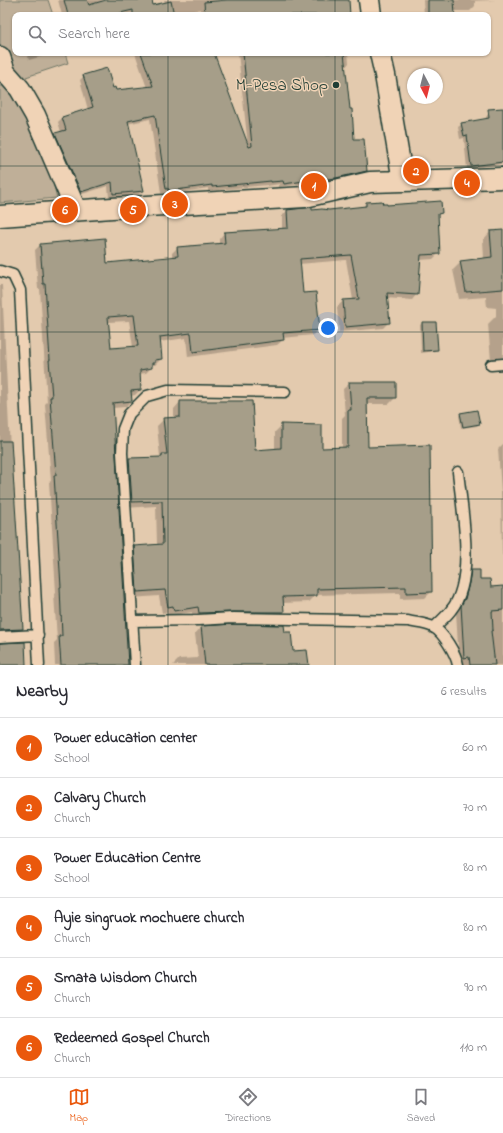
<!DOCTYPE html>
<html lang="en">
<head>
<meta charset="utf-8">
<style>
	:root { --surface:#fff; --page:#f2f2f3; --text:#2b2b33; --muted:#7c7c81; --line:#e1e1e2; --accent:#ea580c }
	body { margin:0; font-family:"Indie Flower",sans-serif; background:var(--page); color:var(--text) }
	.compass { position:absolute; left:407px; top:68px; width:36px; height:36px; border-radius:50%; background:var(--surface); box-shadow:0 1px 3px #0004; rotate:173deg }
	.you { position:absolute; left:328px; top:328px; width:14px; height:14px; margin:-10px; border:3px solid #fff; border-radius:50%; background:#1a73e8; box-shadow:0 0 0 6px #1a73e833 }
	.badge { display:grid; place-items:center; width:26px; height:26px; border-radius:50%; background:var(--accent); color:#fff; font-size:13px; font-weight:700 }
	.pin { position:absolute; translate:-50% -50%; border:2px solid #fff; box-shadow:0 1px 4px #0006 }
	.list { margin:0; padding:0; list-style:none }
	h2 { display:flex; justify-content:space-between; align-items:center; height:52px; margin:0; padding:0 16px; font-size:17px }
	h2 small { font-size:13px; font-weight:400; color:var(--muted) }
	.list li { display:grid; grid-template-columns:26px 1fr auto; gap:12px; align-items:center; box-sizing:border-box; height:60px; padding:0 16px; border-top:1px solid var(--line) }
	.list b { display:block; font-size:15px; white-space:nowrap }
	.list p { margin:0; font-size:13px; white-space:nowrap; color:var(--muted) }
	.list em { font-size:13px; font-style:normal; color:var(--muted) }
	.icon { flex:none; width:22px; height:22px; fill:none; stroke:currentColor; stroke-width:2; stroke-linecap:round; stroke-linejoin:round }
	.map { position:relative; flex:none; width:503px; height:665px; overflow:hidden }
	.search { position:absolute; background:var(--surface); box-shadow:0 1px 3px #0004; left:12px; right:12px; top:12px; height:44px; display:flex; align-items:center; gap:10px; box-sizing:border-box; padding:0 14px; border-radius:8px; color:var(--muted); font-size:15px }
	.sheet { height:412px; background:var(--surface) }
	nav { display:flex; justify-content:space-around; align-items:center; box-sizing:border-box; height:56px; border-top:1px solid var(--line); background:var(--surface); font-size:11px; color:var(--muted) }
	nav a { display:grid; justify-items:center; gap:2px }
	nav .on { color:var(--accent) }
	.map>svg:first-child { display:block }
</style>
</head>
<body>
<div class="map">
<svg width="503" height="665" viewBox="0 0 503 665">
	<rect width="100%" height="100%" fill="#e3caae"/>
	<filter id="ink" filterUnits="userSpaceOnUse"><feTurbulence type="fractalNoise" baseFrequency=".025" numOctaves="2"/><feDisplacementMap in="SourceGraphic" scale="8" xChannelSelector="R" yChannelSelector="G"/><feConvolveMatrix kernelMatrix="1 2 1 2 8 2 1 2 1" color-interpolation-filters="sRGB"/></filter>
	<g filter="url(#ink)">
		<path fill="#bfaf98" stroke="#6f7666" d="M 0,0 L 48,0 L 53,15 L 15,15 L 15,53 L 65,53 L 68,63 L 26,77 L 57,198 L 0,203 Z"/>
		<path fill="#0003" fill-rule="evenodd" d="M 58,0 L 137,0 L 134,13 L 126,15 L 62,15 Z
			M 164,0 L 348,0 L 349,15 L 201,15 L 200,9 L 180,15 L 147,15 L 165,3 Z
			M 423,0 L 496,0 L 475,1 L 475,6 L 470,11 L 454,11 L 454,15 L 424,15 Z
			M 26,53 L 53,53 L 29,60 Z
			M 135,53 L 213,53 L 248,146 L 238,53 L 348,53 L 349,63 L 345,68 L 353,140 L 366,171 L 362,175 L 331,182 L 322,183 L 320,184 L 300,186 L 300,184 L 279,187 L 279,184 L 267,186 L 267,185 L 208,191 L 208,188 L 165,195 L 165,193 L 161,193 L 150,119 L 127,124 L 143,191 L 138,195 L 109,198 L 108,186 L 76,196 L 52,138 L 56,134 L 61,132 L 58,122 L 62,118 L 88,110 L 80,80 L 84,76 L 115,92 L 147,88 Z
			M 503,109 L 503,164 L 467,169 L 464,138 L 460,139 L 458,127 L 462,124 L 486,120 L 486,117 L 489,113 Z
			M 366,203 L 382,205 L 439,253 L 433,259 L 419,260 L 417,294 L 412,300 L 386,298 L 388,323 L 383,328 L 339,332 L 337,307 L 343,301 L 353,300 L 346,260 L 299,264 L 302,294 L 318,329 L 313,335 L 282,338 L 283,340 L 277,345 L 188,357 L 186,338 L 159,342 L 161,359 L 155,365 L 152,365 L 151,368 L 146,373 L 139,374 L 140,390 L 135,395 L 131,396 L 131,401 L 125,407 L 113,408 L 127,665 L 55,665 L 54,643 L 57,640 L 54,594 L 56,592 L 49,482 L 51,481 L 45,404 L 47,402 L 40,289 L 38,289 L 35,250 L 40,245 L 106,264 L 172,258 L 172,253 L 178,247 L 219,245 L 219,239 L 224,233 L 282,229 L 282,216 L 288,210 L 329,211 L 362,208 ZM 177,251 L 179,251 L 177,261 ZM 129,321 L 133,347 L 110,349 L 108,322 Z
			M 503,231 L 503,360 L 491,361 L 488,324 L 496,316 L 496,308 L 487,307 L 486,297 L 459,299 L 453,270 L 461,262 L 484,259 L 483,240 L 490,232 Z
			M 0,285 L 2,285 L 10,449 L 22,629 L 15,635 L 0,636 Z
			M 422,323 L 437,349 L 435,351 L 421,353 L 420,325 Z
			M 350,383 L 395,398 L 389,404 L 366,404 L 367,448 L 431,592 L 425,598 L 400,599 L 400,593 L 316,595 L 309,602 L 282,603 L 283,612 L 276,618 L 193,619 L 192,612 L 167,616 L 167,612 L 162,613 L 159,596 L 131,598 L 128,553 L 135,546 L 157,545 L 156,506 L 125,508 L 123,466 L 129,459 L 160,457 L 157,426 L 164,419 L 174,418 L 174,409 L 180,402 L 254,451 L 275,450 L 275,432 L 282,425 L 321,449 L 342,448 L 342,418 L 345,415 L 343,389 Z
			M 461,414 L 479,424 L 477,426 L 461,428 L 459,415 Z
			M 503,444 L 503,555 L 502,555 L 501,491 L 498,449 Z
			M 471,571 L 479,580 L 490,588 L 503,587 L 503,665 L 464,665 L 463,663 L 459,663 L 456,612 L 459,606 L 465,578 Z
			M 233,626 L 284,634 L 292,652 L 308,665 L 173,665 L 179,659 L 198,658 L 195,634 L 201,627 Z"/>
		<path fill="#a69e89" stroke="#1f3d34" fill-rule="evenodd" d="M 64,0 L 87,0 L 89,5 L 106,0 L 152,0 L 153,5 L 171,1 L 174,15 L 133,15 L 133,10 L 120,13 L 121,15 L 68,15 Z
			M 227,0 L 349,0 L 350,15 L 205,15 L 204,2 Z
			M 428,0 L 454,0 L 455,15 L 428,15 Z
			M 141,53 L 214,53 L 249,147 L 252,146 L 243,53 L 344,53 L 350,109 L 352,109 L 354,139 L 364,139 L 367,171 L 336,178 L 327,179 L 326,180 L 304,182 L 304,181 L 284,184 L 283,181 L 271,182 L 271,181 L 212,187 L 212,185 L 169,191 L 169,189 L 166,189 L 155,115 L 128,121 L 144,191 L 113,194 L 112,182 L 81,192 L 55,133 L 66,130 L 62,117 L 93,107 L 83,75 L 107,68 L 113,88 L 115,87 L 116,90 L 153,86 Z
			M 503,108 L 503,162 L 471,166 L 467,135 L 464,136 L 461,123 L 489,118 L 488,109 Z
			M 382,201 L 383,204 L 387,204 L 387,205 L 441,201 L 442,213 L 438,214 L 440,254 L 421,255 L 418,295 L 387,293 L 390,323 L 345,327 L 343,300 L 359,299 L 351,255 L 300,259 L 303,293 L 316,292 L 320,330 L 283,333 L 284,340 L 193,352 L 191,333 L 160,337 L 162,359 L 155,360 L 155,363 L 152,363 L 152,368 L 140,370 L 141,390 L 131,391 L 132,401 L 113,403 L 128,665 L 61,665 L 59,636 L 62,636 L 60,587 L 61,587 L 54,475 L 56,475 L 50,397 L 52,397 L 49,360 L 50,360 L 45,284 L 43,284 L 40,244 L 105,238 L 107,263 L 178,256 L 177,247 L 225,243 L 224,232 L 288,228 L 287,210 L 312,207 L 312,210 L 322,209 L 329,210 L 366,206 L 366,202 ZM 134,315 L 138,346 L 111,348 L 108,317 Z
			M 503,230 L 503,289 L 466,292 L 460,261 L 492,257 L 490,231 Z
			M 422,322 L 436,322 L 438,350 L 423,351 Z
			M 349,382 L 396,382 L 396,398 L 367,398 L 368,447 L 430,445 L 432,592 L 406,593 L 406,587 L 317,589 L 317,596 L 283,597 L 284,612 L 233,612 L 199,613 L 198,607 L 174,611 L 173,606 L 168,607 L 165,590 L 137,592 L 134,546 L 163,544 L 162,501 L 132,502 L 129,458 L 162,457 L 162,454 L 167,454 L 163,418 L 180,417 L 180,401 L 252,401 L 255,450 L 281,448 L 281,424 L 322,425 L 322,448 L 348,447 L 348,410 L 351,410 Z
			M 477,410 L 480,424 L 463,427 L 460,413 Z
			M 0,441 L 11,441 L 23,629 L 0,630 Z
			M 471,570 L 480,570 L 480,579 L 490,579 L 491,587 L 503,586 L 503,610 L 492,611 L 493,630 L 491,631 L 495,665 L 470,665 L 469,657 L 464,658 L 461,605 L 465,599 L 469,583 Z
			M 233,624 L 284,625 L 285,632 L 291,632 L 293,651 L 307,650 L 309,665 L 205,665 L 201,626 Z
			M 25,642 L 26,665 L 0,665 L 0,643 Z"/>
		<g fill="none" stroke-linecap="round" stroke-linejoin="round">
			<g stroke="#1f3d34" stroke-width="13">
				<path id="service" d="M 0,271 L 13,275 L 20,290 L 39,665
					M 491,365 L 503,364
					M 133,621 L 198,620 L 233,618 L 408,621 C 416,623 425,623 433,627 C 443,632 456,654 458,665
					M 434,628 C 439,622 446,617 451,610 C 476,580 462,509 458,472
					M 0,637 L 38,635
					M 135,665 L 122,453 L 123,429 L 129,414 L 147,396 L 168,390 L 285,392"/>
			</g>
			<g stroke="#1f3d34" stroke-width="23">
				<path id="minor" d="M 369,0 L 371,15
					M 380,53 L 385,75 L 403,181
					M 0,57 L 5,72 L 20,89 L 35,115 L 76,210
					M 0,216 L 112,208 L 305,197 L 370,182 L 503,178"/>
			</g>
			<use href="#service" stroke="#f0d3b6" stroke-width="10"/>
			<use href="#minor" stroke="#f0d3b6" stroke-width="20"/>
		</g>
	</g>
	<path fill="none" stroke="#1f3d34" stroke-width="1" stroke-opacity="0.55" d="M 168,0 L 168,15M 335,0 L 335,15M 168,53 L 168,665M 335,53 L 335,665M 0,166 L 503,166M 0,332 L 503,332M 0,499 L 503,499"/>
	<circle fill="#1f3d34" stroke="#f0d3b6" stroke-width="1.5" cx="336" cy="85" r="4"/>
	<g text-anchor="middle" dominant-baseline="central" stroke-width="3" stroke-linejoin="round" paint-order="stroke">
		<g font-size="17" fill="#1f3d34" stroke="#f0d3b6" text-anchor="end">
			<text x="328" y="85">M-Pesa Shop</text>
		</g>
	</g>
</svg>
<svg class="compass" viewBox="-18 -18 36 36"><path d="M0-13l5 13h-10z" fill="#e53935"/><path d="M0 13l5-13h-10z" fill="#7c7c81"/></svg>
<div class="you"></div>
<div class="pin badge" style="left:314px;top:186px">1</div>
<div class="pin badge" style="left:416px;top:171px">2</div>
<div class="pin badge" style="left:175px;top:204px">3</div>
<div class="pin badge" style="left:467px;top:183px">4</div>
<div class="pin badge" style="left:133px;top:210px">5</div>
<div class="pin badge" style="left:65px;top:210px">6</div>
<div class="search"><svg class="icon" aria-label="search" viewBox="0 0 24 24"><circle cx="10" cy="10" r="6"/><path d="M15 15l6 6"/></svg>Search here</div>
</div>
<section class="sheet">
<h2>Nearby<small>6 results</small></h2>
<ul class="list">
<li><span class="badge">1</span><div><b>Power education center</b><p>School</p></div><em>60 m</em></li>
<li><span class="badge">2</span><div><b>Calvary Church</b><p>Church</p></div><em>70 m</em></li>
<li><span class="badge">3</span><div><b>Power Education Centre</b><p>School</p></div><em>80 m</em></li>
<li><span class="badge">4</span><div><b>Ayie singruok mochuere church</b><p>Church</p></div><em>80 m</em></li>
<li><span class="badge">5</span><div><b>Smata Wisdom Church</b><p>Church</p></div><em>90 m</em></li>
<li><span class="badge">6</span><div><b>Redeemed Gospel Church</b><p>Church</p></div><em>110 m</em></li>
</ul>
</section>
<nav>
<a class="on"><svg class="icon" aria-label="map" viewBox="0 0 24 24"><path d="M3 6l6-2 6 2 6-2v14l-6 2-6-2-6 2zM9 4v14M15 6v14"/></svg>Map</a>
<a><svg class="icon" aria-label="directions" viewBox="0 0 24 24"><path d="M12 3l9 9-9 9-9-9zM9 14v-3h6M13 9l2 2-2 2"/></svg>Directions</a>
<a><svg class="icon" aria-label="saved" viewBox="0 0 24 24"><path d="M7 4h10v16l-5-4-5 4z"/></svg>Saved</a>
</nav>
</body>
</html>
